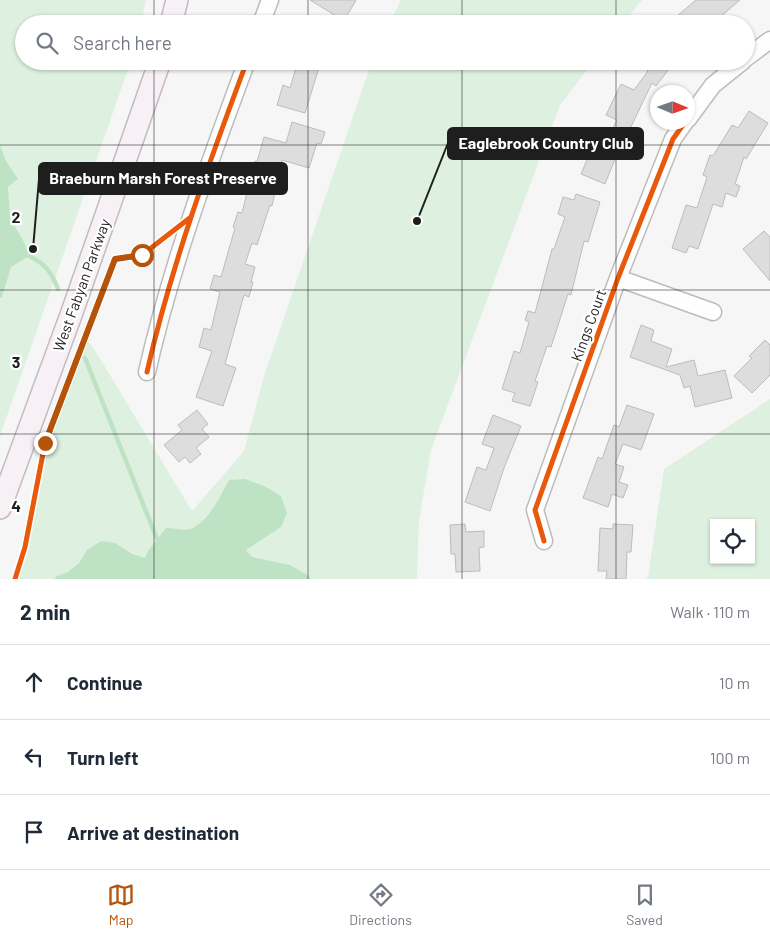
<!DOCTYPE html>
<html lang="en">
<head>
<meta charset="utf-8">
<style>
	:root { --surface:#fff; --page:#f6f6f7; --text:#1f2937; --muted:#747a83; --line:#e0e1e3; --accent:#b45309 }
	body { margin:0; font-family:Barlow,sans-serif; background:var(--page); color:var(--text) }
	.controls { position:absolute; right:15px; bottom:15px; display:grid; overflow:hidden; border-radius:0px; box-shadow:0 1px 4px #0004 }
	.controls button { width:45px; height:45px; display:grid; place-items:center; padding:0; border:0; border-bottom:1px solid var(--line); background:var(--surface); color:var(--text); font:25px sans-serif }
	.compass { position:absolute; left:650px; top:85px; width:45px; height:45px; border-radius:50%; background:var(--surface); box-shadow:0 1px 4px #0004; rotate:92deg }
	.stop { position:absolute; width:15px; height:15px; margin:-11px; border:4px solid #b45309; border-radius:50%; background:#fff }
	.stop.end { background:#b45309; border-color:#fff; box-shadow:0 1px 5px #0008 }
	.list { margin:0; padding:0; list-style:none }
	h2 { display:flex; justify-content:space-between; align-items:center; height:65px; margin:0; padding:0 20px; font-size:21px }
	h2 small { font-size:16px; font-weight:400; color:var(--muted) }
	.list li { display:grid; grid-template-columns:32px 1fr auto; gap:15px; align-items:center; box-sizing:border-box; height:75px; padding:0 20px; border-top:1px solid var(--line) }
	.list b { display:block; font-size:19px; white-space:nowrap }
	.list em { font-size:16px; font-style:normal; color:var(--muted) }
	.icon { flex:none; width:28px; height:28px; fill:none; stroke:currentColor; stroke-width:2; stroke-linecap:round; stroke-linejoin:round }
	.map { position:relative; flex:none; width:770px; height:579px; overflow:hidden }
	.search { position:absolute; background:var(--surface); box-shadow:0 1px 4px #0004; left:15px; right:15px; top:15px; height:55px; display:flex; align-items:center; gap:12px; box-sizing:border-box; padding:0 18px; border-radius:28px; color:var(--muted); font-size:19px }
	.sheet { height:290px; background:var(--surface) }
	nav { display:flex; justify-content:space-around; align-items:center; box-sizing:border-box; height:70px; border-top:1px solid var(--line); background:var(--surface); font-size:14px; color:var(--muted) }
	nav a { display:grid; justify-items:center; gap:2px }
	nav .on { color:var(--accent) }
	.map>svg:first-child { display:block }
</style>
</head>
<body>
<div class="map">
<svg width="770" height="579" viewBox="0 0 770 579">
	<rect width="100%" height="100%" fill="#f7f6f7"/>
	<path fill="#def1e1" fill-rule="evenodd" d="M 0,0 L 146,0 L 141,24 L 24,24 L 24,61 L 131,61 L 0,436 Z
		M 401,0 L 642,0 L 622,24 L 389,24 Z
		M 372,61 L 594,61 L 560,105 L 431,450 L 419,521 L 417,579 L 15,579 L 25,547 L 45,443 L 85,338 L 93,347 L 192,511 L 244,451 L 264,376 Z
		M 770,399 L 770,579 L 645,579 L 648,577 L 664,469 ZM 714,523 L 751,523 L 751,560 L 714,560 Z"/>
	<path fill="#bee2c4" d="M 0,145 L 6,161 L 18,179 L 8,187 L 10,218 L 25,244 L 29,256 L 11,267 L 2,297 L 0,298 Z
		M 245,479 L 264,486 L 281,496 L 287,513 L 281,527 L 246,550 L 252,557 L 290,565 L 309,576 L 310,579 L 54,579 L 57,576 L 68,572 L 79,563 L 87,550 L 101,541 L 115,543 L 132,554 L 145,558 L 148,551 L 166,528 C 173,528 184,531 190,529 C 208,523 221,495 229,480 Z"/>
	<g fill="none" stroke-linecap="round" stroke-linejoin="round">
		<path stroke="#bee2c4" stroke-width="4.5" d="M 29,256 C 46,264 51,272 58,289
			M 85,358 L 157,539"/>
	</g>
	<path fill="#deddde" stroke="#bdbcbd" d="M 310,0 L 356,0 L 344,21 Z
		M 696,0 L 740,0 L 712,24 L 684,24 L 677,16 Z
		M 298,61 L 321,61 L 305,113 L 277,105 L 283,85 L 290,88 Z
		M 635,61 L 675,61 L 656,86 L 652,83 L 627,135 L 625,134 L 605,184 L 581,174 L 596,138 L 606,142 L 617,120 L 606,115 L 621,84 L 634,90 L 648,71 Z
		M 749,111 L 768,123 L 746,159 L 744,157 L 735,184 L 740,186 L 736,197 L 726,193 L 722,207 L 713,204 L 698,249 L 689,246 L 686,253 L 672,248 L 686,205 L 697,208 L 707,177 L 703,175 L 710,155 L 713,156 L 732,125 L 738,128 Z
		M 292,122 L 325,132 L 321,144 L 317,143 L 309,168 L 282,160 L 272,206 L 270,205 L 257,245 L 252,243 L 245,264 L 255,267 L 251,282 L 253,282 L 249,297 L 244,295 L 225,364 L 236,368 L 223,406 L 196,397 L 212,351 L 199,347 L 204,328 L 211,330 L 220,292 L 210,289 L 214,275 L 221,277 L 235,228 L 233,227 L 238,212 L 242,213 L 255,161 L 257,162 L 264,137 L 286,143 Z
		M 576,194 L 600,202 L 588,242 L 584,241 L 571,295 L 568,294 L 551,347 L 547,346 L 535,381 L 538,382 L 530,406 L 512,401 L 515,393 L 502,389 L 514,351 L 520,353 L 529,322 L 525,320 L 528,311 L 535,313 L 552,249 L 554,249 L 565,217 L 558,214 L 563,197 L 574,200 Z
		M 764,231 L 770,237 L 770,281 L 743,249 Z
		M 641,325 L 654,330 L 651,341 L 672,349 L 666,367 L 694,360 L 698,376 L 725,370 L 732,398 L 695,407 L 690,386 L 684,388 L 680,375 L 630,357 Z
		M 765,340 L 770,345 L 770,375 L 752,393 L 734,376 L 752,358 L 749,356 Z
		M 627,405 L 654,414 L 641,450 L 623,444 L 615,464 L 624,467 L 619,482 L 628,485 L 623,498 L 612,494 L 608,507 L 583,498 L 598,457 L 602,459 L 614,425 L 619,427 Z
		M 197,410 L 208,424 L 202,429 L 209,437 L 196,448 L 201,454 L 190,463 L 185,457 L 179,462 L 164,445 L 182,430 L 178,425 Z
		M 493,415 L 521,426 L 504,468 L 490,511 L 465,502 L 477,467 L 486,470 L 494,448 L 482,444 Z
		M 465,524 L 466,532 L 484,531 L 484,547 L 479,548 L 480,571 L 456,572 L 455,554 L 451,554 L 450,525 Z
		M 613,524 L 633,525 L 631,552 L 627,552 L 626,579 L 606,579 L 607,571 L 598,571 L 600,528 L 613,529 Z"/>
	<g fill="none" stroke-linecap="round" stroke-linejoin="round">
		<g stroke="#bdbcbd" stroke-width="19">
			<path id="minor" d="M 261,24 L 270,0
				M 746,58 L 770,40
				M 688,119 L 713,85 L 743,61
				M 618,278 L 713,312
				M 147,372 C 171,266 209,163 247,61
				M 544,541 L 535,510 L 618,278 L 673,139 L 685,122"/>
		</g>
		<g stroke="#c3bac2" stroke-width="24">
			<path id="major" d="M 171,24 L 177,0
				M 0,508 L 71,315 L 160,61"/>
		</g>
		<use href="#minor" stroke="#fefefe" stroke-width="16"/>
		<use href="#major" stroke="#f7f1f5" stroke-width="21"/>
		<g stroke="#fff" stroke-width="8">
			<path id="cycleway" d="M 147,372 C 171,266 209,163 247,61
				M 544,541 L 535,510 L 618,278 L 673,139 L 685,122
				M 15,579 L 25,547 L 45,443 L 115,259 L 142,255 L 191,217"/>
		</g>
		<use href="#cycleway" stroke="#e8590c" stroke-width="5"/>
	</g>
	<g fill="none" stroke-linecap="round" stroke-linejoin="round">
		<path stroke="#b45309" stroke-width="6" d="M 45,443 L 115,259 L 142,255"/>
	</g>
	<path fill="none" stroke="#1f1e1f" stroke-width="1" stroke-opacity="0.55" d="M 154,0 L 154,24M 308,0 L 308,24M 462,0 L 462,24M 616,0 L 616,24M 154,61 L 154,579M 308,61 L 308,579M 462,61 L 462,579M 616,61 L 616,579M 0,145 L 770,145M 0,290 L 770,290M 0,434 L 770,434"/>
	<g text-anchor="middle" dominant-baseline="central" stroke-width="4.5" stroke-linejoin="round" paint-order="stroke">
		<g font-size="15" fill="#1f1e1f" stroke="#fff">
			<text transform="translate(81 285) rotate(-70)">West Fabyan Parkway</text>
			<text transform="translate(588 325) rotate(-70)">Kings Court</text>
		</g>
	</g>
	<g font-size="16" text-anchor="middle" font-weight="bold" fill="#1f1e1f" stroke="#fff" stroke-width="4.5" stroke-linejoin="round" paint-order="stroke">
		<text x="16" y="223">2</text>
		<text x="16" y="368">3</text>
		<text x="16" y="512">4</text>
	</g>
	<path fill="none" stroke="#1f1e1f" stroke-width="2" d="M417 221L448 143M33 249L39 179"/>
	<g fill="#1f1e1f" stroke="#fff" stroke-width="2">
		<circle cx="417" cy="221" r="5"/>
		<circle cx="33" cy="249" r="5"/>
	</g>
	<g fill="#1f1e1f" stroke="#1f1e1f" stroke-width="2">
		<rect x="448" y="128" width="195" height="31" rx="5"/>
		<rect x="39" y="163" width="248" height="31" rx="5"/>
	</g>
	<g font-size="16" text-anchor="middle" font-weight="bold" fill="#fff">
		<text x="546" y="149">Eaglebrook Country Club</text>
		<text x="163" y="184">Braeburn Marsh Forest Preserve</text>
	</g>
</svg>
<div class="controls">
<button><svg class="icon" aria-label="locate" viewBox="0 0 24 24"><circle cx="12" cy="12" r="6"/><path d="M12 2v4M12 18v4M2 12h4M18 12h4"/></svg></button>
</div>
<svg class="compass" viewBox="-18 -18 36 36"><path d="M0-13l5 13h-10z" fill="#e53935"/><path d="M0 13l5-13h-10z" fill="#747a83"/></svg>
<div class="stop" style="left:142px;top:255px"></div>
<div class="stop end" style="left:45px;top:443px"></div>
<div class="search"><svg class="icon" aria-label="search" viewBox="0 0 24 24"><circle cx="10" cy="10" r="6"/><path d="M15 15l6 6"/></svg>Search here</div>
</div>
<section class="sheet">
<h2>2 min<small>Walk · 110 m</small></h2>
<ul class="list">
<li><svg class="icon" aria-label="ahead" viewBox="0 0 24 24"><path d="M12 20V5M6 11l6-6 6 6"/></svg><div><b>Continue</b></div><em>10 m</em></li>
<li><svg class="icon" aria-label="left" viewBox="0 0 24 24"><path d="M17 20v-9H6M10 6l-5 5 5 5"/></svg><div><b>Turn left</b></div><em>100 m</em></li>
<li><svg class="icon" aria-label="arrive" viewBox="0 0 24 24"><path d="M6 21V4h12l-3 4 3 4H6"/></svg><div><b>Arrive at destination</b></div></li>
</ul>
</section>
<nav>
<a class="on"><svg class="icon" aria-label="map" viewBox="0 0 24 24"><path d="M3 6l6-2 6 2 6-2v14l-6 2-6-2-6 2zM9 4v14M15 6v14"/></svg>Map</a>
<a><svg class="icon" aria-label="directions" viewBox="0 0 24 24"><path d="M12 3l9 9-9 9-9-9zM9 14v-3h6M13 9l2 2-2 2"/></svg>Directions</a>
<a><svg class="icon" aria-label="saved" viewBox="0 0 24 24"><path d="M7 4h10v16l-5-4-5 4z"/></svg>Saved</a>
</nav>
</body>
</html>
